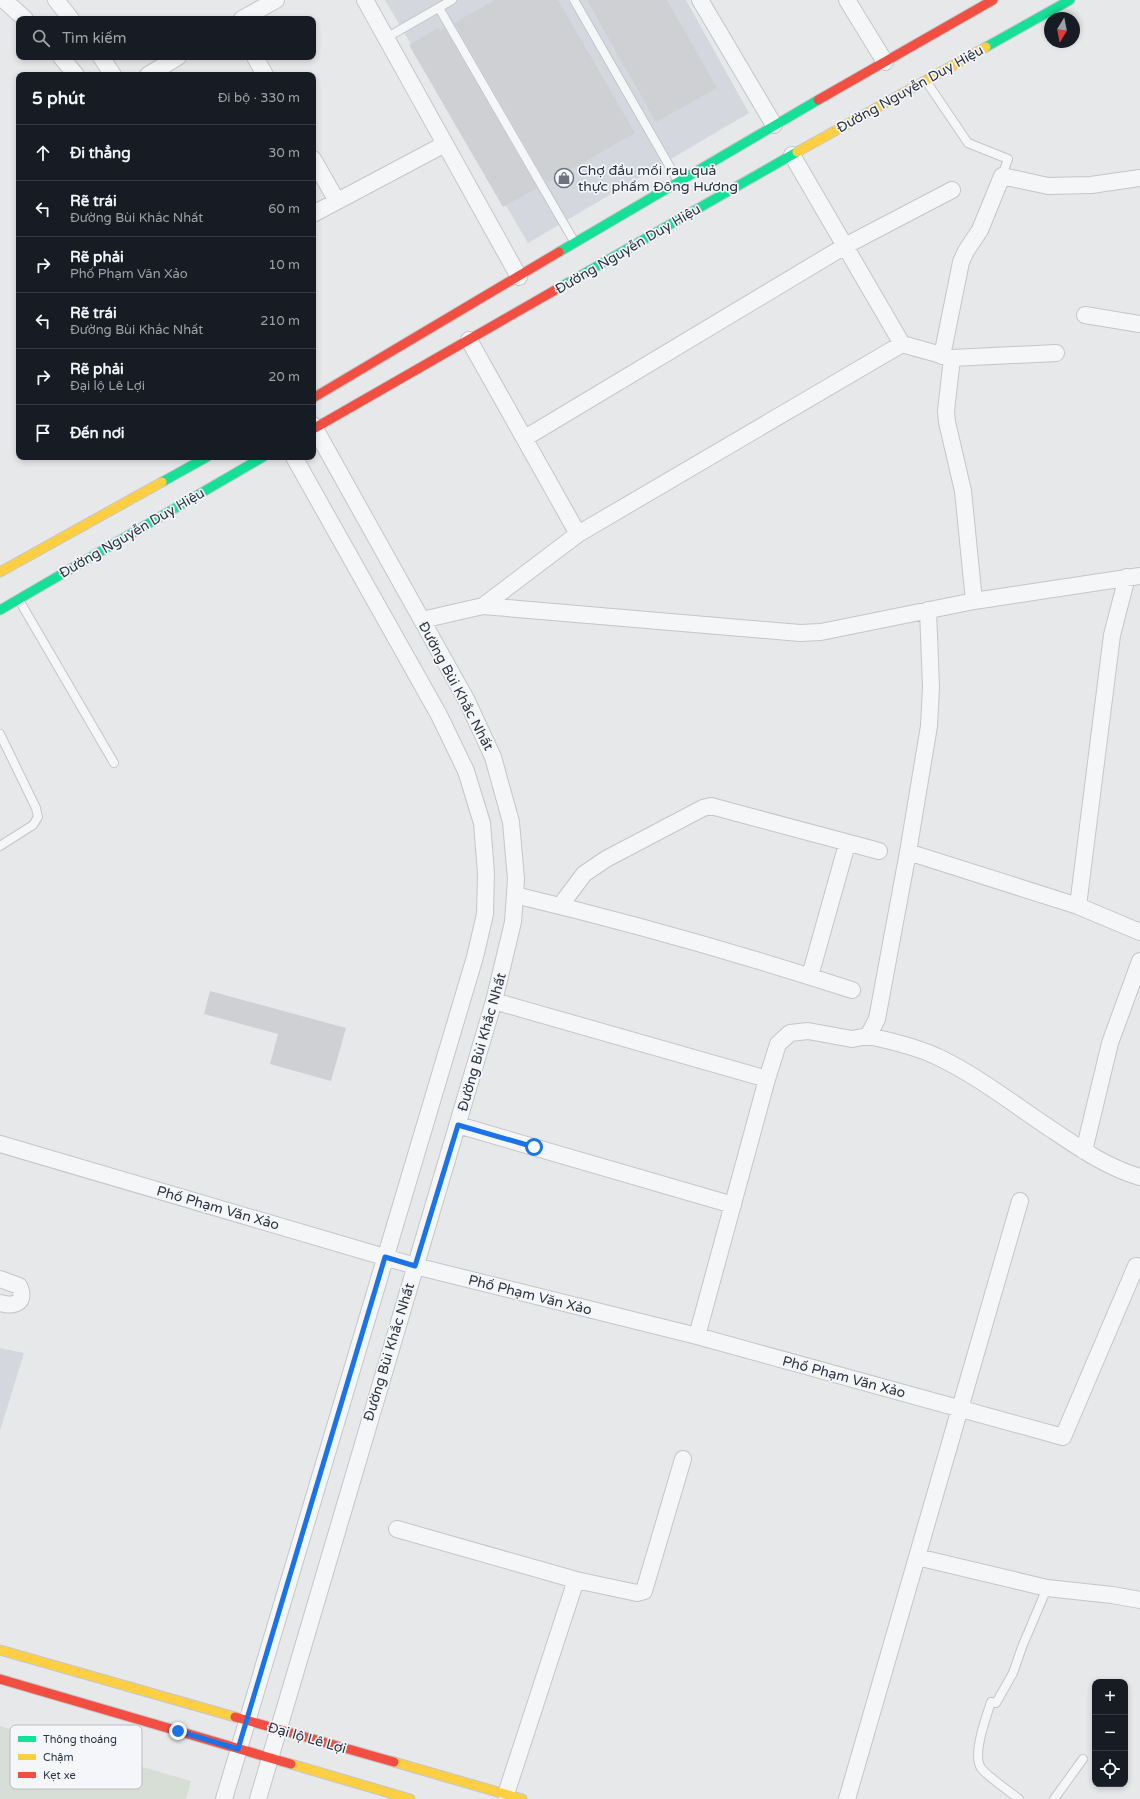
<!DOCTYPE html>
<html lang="vi">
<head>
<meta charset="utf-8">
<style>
	:root { --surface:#171b24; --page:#242831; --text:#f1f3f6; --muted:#9ea1a6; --line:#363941 }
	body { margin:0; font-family:"Varela Round",sans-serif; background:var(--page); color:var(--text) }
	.controls { position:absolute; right:12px; bottom:12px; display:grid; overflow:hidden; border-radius:8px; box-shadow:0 2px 6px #0003 }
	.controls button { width:36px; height:36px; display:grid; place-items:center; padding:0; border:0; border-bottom:1px solid var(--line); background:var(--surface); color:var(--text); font:20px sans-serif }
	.compass { position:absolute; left:1044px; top:12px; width:36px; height:36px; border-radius:50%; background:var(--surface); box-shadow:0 2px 6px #0003; rotate:190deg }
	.stop { position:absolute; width:12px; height:12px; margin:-9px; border:3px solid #1a73e8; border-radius:50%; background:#fff }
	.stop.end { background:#1a73e8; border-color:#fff; box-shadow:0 1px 4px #0008 }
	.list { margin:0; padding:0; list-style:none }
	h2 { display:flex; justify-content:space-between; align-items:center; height:52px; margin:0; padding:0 16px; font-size:17px }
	h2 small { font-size:13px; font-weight:400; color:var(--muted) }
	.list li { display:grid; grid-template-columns:26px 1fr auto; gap:12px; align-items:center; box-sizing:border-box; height:56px; padding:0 16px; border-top:1px solid var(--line) }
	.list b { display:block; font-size:15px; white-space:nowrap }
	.list p { margin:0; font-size:13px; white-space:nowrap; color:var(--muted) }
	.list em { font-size:13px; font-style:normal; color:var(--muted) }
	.icon { flex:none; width:22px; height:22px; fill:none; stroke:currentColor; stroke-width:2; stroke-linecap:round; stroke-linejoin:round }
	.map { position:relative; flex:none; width:1140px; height:1799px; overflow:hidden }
	.search { position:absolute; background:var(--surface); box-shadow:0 2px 6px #0003; left:16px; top:16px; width:300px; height:44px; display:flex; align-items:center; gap:10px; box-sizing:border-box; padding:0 14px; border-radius:8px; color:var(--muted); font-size:15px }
	.panel { position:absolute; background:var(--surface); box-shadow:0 2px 6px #0003; left:16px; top:72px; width:300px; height:388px; border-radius:8px }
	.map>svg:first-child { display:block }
</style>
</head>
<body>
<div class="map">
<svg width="1140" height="1799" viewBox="0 0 1140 1799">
	<rect width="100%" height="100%" fill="#e6e8ea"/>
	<path fill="#d4d7dd" d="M 385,0 L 686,0 L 749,113 L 528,243 Z
		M 0,1348 L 24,1353 L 0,1431 Z"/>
	<path fill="#d6ded6" d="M 0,1726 L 191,1781 L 186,1799 L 0,1799 Z"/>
	<path fill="#ced0d3" d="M 495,0 L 558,0 L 635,133 L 547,183 L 454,23 Z
		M 587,0 L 667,0 L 717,88 L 656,122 Z
		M 438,28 L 440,31 L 445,29 L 537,188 L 503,207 L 409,45 Z
		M 210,991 L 346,1028 L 331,1081 L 270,1064 L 278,1034 L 204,1014 Z"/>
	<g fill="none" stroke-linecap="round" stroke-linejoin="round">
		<g stroke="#c4c6c8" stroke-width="10">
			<path id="lane" d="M 574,0 L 678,181
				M 439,8 L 575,243
				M 386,38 L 452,0
				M 926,81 L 968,143 L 1008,159 L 1002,176
				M 19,600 L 114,763
				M 0,734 L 36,808 L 38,817 L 33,825 L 0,846
				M 1019,1799 C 1009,1791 988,1777 981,1768 C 972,1754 986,1718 991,1702 L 996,1703 L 1013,1673 L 1022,1647 L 1047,1588
				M 1054,1799 L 1083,1759"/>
		</g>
		<g stroke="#c4c6c8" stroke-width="18">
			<path id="street" d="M 4,0 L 25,19
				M 56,0 L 71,19
				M 365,0 L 519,277
				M 700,0 L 774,125
				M 847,0 L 885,62
				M 242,19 L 276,0
				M 61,57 L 76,75
				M 101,57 L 113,75
				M 255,57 L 265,75
				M 148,75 L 178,57
				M 792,155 L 902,344 L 952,358 L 1056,353
				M 313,159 L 337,201
				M 313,214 L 445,144
				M 1085,315 L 1140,324
				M 469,340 L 578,534
				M 942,356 L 961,262 L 966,251 L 980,230 L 1002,176 L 1048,186 L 1091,185 L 1140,178
				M 952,358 L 946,411 L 947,422 L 963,491 L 974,601
				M 525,438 L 845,246 L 952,190
				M 483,606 L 578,534 L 902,344
				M 422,620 L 483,606 L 800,633 L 821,632 L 974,601 L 1140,576
				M 908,852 L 1078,906 L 1140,932
				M 515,895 C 628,922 741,954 852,990
				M 560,906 L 584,874 L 606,859 L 703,808 L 711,806 L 879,851
				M 1078,906 L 1112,635 L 1127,577
				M 810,976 L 847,844
				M 494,1001 L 767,1079
				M 868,1036 C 892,1041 918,1047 940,1058 C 977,1076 1011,1102 1045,1125 C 1075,1145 1105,1167 1140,1177
				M 458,1125 L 733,1205
				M 0,1144 L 415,1266 L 697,1336 L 1063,1437 L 1136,1266 L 1140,1267
				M 1084,1151 L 1110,1043 L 1140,961
				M 0,1279 L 19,1286 C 27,1303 14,1307 0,1303
				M 697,1336 L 767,1079 L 778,1044 L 790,1033 L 808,1031 L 852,1039 L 868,1036 L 877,1019 L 908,852 L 929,726 L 931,687 L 928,610
				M 397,1529 L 576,1580 L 506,1794
				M 917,1557 L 1047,1588 L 1112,1595 L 1140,1600
				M 576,1580 L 637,1593 L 644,1591 L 683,1459
				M 224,1799 L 475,957 L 485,914 L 486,873 L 482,823 L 466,771 L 439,715 L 294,457
				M 258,1799 L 494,1001 L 513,922 L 516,879 L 511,822 L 493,757 L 467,701 L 313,425
				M 847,1799 L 1020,1201"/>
		</g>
		<g stroke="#c4c6c8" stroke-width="11">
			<path id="fast" d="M 986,47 L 1070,0
				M 559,252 L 818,100
				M 557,289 L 797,152
				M 162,482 L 207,457
				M 0,610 L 263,457"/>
		</g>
		<g stroke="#c4c6c8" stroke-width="11">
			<path id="slow" d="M 797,152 L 986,47
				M 0,572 L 162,482
				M 0,1650 L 235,1717
				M 394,1762 L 522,1799
				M 291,1764 L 410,1799"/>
		</g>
		<g stroke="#c4c6c8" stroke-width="11">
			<path id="jam" d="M 818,100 L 993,0
				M 313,398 L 559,252
				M 313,429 L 557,289
				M 0,1679 L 291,1764
				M 235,1717 L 394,1762"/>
		</g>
		<use href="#lane" stroke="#f5f6f7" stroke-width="8"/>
		<use href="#street" stroke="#f5f6f7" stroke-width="16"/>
		<use href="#fast" stroke="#16e098" stroke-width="9"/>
		<use href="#slow" stroke="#ffcf43" stroke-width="9"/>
		<use href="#jam" stroke="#f24e42" stroke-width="9"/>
	</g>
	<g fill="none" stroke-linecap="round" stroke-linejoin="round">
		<path stroke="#1a73e8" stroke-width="5" d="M 178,1731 L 238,1749 L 385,1257 L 415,1266 L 458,1125 L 534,1147"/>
	</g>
	<defs>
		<g id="shop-ring" transform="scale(1)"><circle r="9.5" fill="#f4f6f9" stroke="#6c737f" stroke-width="1.5"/><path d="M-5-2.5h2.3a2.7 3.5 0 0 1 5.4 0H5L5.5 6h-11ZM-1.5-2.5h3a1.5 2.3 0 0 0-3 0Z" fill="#6c737f"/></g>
	</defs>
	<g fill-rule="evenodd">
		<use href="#shop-ring" x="564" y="178"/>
	</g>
	<g text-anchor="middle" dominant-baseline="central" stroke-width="3.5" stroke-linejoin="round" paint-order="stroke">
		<g font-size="14" fill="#2b3445" stroke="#f4f6f9">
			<text transform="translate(910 89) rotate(-29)">Đường Nguyễn Duy Hiệu</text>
			<text transform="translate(628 249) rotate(-30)">Đường Nguyễn Duy Hiệu</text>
			<text transform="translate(132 533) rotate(-30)">Đường Nguyễn Duy Hiệu</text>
			<text transform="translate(456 686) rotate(62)">Đường Bùi Khắc Nhất</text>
			<text transform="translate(482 1042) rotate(-74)">Đường Bùi Khắc Nhất</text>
			<text transform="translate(218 1208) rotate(16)">Phố Phạm Văn Xảo</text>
			<text transform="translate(530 1295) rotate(14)">Phố Phạm Văn Xảo</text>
			<text transform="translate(389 1352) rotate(-73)">Đường Bùi Khắc Nhất</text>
			<text transform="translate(844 1377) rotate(15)">Phố Phạm Văn Xảo</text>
			<text transform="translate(307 1738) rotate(16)">Đại lộ Lê Lợi</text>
		</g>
		<g font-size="14" fill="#2b3445" stroke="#f4f6f9" text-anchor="start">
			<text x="578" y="170">Chợ đầu mối rau quả<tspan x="578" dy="16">thực phẩm Đông Hương</tspan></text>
		</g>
	</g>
	<rect x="10" y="1725" width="132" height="64" rx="6" fill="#f4f6f9" stroke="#b8bcc3" stroke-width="1"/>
	<rect x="18" y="1736" width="18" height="6" fill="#16e098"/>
	<rect x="18" y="1754" width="18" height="6" fill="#ffcf43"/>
	<rect x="18" y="1772" width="18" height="6" fill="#f24e42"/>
	<g font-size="11" fill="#2b3445">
		<text x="43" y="1743">Thông thoáng</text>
		<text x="43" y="1761">Chậm</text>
		<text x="43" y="1779">Kẹt xe</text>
	</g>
</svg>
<div class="controls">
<button>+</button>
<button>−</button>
<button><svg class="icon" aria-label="locate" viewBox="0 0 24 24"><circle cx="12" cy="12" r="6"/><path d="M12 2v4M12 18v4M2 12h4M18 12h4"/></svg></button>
</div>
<svg class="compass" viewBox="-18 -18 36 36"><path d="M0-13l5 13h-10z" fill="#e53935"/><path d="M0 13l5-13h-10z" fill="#9ea1a6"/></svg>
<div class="stop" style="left:534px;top:1147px"></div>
<div class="stop end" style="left:178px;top:1731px"></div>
<div class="search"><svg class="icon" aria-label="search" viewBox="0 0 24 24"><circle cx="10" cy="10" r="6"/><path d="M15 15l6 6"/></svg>Tìm kiếm</div>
<section class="panel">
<h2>5 phút<small>Đi bộ · 330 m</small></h2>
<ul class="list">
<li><svg class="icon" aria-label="ahead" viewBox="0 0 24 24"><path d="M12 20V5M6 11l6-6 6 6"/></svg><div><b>Đi thẳng</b></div><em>30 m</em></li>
<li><svg class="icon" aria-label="left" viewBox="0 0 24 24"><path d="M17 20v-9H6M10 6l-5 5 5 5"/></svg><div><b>Rẽ trái</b><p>Đường Bùi Khắc Nhất</p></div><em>60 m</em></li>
<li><svg class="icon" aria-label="right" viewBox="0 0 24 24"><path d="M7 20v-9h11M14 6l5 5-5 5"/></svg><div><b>Rẽ phải</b><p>Phố Phạm Văn Xảo</p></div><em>10 m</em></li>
<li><svg class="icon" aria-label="left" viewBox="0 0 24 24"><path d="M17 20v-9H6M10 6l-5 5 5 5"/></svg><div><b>Rẽ trái</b><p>Đường Bùi Khắc Nhất</p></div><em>210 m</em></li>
<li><svg class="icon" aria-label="right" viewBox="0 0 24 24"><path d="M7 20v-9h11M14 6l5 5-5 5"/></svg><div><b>Rẽ phải</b><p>Đại lộ Lê Lợi</p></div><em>20 m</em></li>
<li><svg class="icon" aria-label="arrive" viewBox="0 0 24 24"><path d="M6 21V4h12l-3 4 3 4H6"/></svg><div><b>Đến nơi</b></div></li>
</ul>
</section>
</div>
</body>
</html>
